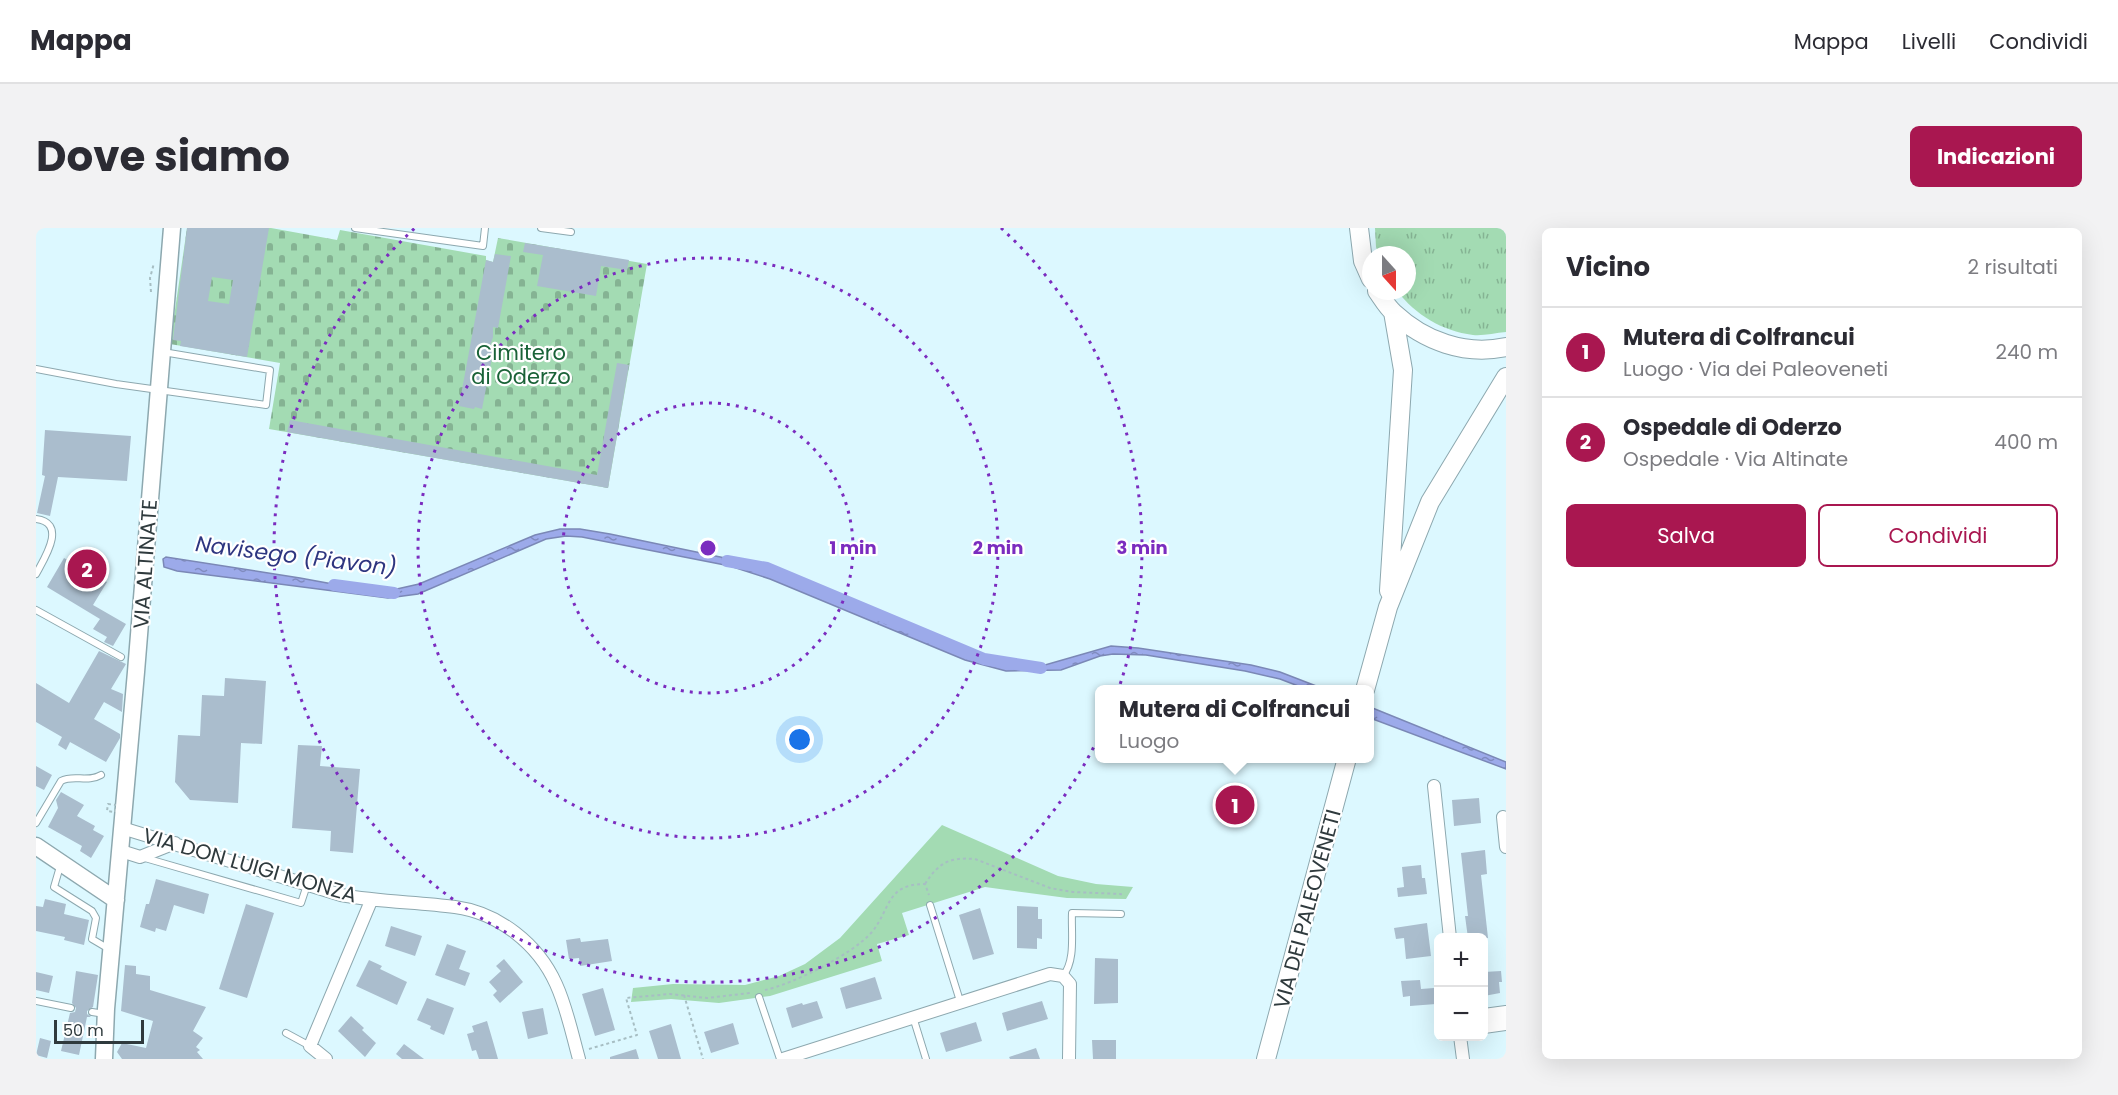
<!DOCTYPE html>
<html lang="it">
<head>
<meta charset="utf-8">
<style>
	:root { --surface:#fff; --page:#f2f2f3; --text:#2b2b33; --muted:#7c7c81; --line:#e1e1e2; --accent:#a91750 }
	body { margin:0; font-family:Poppins,sans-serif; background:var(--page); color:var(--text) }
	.controls { position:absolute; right:18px; bottom:18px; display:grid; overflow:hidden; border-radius:9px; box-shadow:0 6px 24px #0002 }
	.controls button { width:54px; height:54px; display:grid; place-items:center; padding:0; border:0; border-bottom:2px solid var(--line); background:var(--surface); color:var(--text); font:30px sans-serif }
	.compass { position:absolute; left:1326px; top:18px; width:54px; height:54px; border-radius:50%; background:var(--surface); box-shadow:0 6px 24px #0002; rotate:159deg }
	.scale { position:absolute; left:18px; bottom:15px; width:90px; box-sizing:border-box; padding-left:6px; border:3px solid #2f3a3d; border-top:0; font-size:16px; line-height:21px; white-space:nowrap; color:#2f3a3d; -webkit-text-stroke:4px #fff; paint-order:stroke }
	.you { position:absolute; left:764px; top:512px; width:21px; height:21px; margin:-15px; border:4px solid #fff; border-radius:50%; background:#1a73e8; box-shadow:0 0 0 9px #1a73e833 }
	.badge { display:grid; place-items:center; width:39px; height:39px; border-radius:50%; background:var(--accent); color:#fff; font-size:20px; font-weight:700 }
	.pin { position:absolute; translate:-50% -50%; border:3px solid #fff; box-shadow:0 2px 6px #0006 }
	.popup { position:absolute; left:1059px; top:457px; width:279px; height:78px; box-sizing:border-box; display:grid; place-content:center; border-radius:9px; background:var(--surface); filter:drop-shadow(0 2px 4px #0005); font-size:20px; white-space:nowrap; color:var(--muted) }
	.popup b { font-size:22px; color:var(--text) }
	.popup::after { content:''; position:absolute; left:50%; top:100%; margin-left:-12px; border:12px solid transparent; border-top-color:var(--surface) }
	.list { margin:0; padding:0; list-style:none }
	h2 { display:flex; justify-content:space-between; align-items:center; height:78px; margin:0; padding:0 24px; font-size:26px }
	h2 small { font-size:20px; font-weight:400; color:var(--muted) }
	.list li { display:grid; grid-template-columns:39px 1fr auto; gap:18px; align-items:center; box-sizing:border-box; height:90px; padding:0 24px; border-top:2px solid var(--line) }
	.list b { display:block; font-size:22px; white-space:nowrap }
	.list p { margin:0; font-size:20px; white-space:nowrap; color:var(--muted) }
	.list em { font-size:20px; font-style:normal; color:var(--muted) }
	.actions { display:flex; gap:12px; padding:18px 24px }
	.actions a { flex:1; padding:14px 0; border:2px solid var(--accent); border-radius:9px; text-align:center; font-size:21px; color:var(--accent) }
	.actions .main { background:var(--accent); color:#fff }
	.map { position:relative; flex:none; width:1470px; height:831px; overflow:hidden; border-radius:9px }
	header { display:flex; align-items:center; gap:36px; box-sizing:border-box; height:84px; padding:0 30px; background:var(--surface); border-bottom:2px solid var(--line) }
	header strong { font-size:28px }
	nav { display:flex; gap:33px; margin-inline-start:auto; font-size:21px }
	.intro { display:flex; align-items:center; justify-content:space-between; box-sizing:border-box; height:144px; padding:0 36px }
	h1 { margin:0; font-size:42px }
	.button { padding:15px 27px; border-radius:9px; background:var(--accent); color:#fff; font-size:21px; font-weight:700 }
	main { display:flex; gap:36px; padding:0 36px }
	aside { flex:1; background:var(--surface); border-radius:9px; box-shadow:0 6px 24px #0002 }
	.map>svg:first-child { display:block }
</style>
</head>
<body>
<header>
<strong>Mappa</strong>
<nav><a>Mappa</a><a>Livelli</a><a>Condividi</a></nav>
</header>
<div class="intro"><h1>Dove siamo</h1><a class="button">Indicazioni</a></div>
<main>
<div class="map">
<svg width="1470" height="831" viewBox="0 0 1470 831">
	<defs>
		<pattern id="grass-tufts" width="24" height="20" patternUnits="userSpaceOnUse" patternTransform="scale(1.5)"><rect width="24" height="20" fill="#a3dbb3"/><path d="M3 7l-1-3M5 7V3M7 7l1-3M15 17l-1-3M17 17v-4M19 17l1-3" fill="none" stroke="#85b393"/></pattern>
		<pattern id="cemetery-stones" width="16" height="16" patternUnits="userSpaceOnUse" patternTransform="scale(1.5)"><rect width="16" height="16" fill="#a3dbb3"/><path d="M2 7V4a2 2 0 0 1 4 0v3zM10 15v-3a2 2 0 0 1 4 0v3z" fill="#85b393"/></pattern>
		<pattern id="water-ripples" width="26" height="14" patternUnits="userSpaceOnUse" patternTransform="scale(1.5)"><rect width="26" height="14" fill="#9caaea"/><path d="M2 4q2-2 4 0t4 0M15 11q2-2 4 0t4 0" fill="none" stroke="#808bbf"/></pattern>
	</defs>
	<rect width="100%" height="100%" fill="#dcf8ff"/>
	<path fill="url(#grass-tufts)" d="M 1339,0 L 1470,0 L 1470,104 C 1459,105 1447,108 1437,107 C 1406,103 1380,87 1361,63 L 1371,63 L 1371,27 L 1343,27 L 1340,19 Z"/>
	<path fill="url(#cemetery-stones)" d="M 151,0 L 235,0 L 301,12 L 304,2 L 450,28 L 450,32 L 457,34 L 462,10 L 611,36 L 572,260 L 233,201 L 244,135 L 134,116 Z"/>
	<path fill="#a3dbb3" d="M 906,597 L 1022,648 L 1060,656 L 1097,659 L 1090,671 L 1031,670 L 949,659 L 866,685 L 873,707 L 841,716 L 846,733 L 734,768 L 683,775 L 635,771 L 595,774 L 597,760 L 637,756 L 709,757 L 743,748 L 769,736 L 804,710 Z"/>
	<path fill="url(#water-ripples)" stroke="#7b88b6" stroke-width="1.5" d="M 524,301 L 544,301 L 574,306 L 689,330 L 752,351 L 950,433 L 979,438 L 1009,437 L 1075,418 L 1102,420 L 1215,437 L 1244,444 L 1288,461 L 1270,461 L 1244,451 L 1209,443 L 1110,427 L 1077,426 L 1064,428 L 1025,442 L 970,443 L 929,432 L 734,351 L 694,338 L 546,309 L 530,308 L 510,311 L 382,366 L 352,370 L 141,343 L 128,339 L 127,331 L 130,329 L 264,350 L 335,363 L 352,363 L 383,356 L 499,307 Z
		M 1334,479 L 1470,534 L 1470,541 L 1334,490 Z"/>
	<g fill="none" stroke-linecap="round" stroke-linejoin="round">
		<path stroke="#9caaea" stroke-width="12" d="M 691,333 L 731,340 L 948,431 L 1005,440
			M 298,357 L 358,365"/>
	</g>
	<path fill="#aabdcd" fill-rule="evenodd" d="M 151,0 L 233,0 L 211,129 L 144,118 L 145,113 L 137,112 ZM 176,49 L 197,52 L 193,76 L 172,73 Z
		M 489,15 L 593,32 L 591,42 L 565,38 L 560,68 L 501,58 L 507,27 L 487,24 Z
		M 459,26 L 475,28 L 462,100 L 457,99 L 457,109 L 454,118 L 458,119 L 446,181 L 439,179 L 438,181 L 423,178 L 450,32 L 457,34 Z
		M 581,135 L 593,137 L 572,260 L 251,204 L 254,192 L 561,247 Z
		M 9,202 L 95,208 L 91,253 L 22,249 L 14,288 L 1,285 L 9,248 L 6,247 Z
		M 28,330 L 71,354 L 57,377 L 90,396 L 77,418 L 68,414 L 71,409 L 57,401 L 64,391 L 11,359 Z
		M 63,423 L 90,436 L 75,461 L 87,466 L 86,484 L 68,474 L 58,491 L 84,506 L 84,510 L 70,534 L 34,514 L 30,522 L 22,517 L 26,509 L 0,494 L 0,455 L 33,475 Z
		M 189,450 L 230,453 L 226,516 L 205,515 L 202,575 L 154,572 L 139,554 L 142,507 L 164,508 L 166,467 L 188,468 Z
		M 262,517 L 286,518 L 284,538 L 324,541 L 317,625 L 294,623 L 295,603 L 256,600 Z
		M 0,538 L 16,547 L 8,562 L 0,558 Z
		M 25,564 L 48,577 L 41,588 L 59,598 L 57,602 L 68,608 L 55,630 L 44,623 L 46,618 L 12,599 L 22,580 L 20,572 Z
		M 1443,570 L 1445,595 L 1418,598 L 1416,572 Z
		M 1449,622 L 1451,646 L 1445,647 L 1452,710 L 1432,710 L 1429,688 L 1432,688 L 1425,625 Z
		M 1385,637 L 1386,650 L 1389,650 L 1391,666 L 1362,669 L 1361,660 L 1368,659 L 1366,639 Z
		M 120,651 L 173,666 L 168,686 L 138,677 L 130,703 L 120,700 L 119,704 L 104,699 L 110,676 L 113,676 Z
		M 9,671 L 30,676 L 28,686 L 53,692 L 48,717 L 28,712 L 29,709 L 0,703 L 0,678 L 7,679 Z
		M 210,676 L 238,685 L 211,770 L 183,761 Z
		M 981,678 L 1002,679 L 1002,691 L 1006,691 L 1006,711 L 1001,710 L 1001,721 L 981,720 Z
		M 944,680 L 958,726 L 937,732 L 923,687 Z
		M 1391,695 L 1395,728 L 1370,731 L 1368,710 L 1360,711 L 1358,700 Z
		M 355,698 L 386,708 L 379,728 L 349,718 Z
		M 544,710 L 545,714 L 572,711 L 576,733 L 544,738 L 543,730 L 533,731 L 530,712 Z
		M 411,716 L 430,723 L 423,741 L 434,745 L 429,758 L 399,747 Z
		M 1059,730 L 1082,731 L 1082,775 L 1058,776 Z
		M 468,731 L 487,754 L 464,775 L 457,767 L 461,763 L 453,754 L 465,743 L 460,738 Z
		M 333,732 L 346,738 L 344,741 L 371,754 L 361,777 L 320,758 Z
		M 89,737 L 100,738 L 100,746 L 114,748 L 114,762 L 170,779 L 157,803 L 167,810 L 160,819 L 164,822 L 161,824 L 167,831 L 86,831 L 81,824 L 86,815 L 110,820 L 117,793 L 85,783 Z
		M 40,743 L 62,747 L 57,779 L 51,783 L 51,786 L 55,789 L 51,789 L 43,827 L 25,823 L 34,785 L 39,784 L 40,780 L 36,775 Z
		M 1465,743 L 1466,754 L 1463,754 L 1464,765 L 1448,768 L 1448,744 Z
		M 0,744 L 17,748 L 13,765 L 0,762 Z
		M 839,749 L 846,771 L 810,781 L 804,760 Z
		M 1384,752 L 1385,761 L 1398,760 L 1400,776 L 1374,778 L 1374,768 L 1367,769 L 1365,753 Z
		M 567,760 L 579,802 L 559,808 L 546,766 Z
		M 391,770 L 418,780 L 408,807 L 394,801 L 395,798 L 381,792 Z
		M 781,773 L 787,790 L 756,800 L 750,780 L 766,775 L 767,777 Z
		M 1006,773 L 1012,791 L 971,803 L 966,785 Z
		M 507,780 L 512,806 L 492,811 L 486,784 Z
		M 315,788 L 328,800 L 326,802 L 340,815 L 329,829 L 302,803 Z
		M 451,793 L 458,817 L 462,831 L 443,831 L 440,822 L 436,823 L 431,806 L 438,804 L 436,798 Z
		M 940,794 L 946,813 L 910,824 L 904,805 Z
		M 697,795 L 703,816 L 675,825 L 668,804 Z
		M 635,796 L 645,831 L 622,831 L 613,803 Z
		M 4,810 L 15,813 L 11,830 L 0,827 Z
		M 1056,812 L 1080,812 L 1080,831 L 1057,831 Z
		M 368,816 L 388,831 L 366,831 L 360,826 Z
		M 1000,820 L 1004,831 L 974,831 L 973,829 Z
		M 600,821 L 603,831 L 574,831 L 574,829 Z"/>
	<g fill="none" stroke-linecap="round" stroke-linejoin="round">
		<g stroke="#8da8af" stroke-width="8">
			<path id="lane" d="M 319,0 L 447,18 L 449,0
				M 505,0 L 535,4
				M 0,141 L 80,156 L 230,177 L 234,142 L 127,124
				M 0,291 C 32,295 8,331 0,346
				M 0,382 L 85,429
				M 0,595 L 25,553 C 38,546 51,555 65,547
				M 109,630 L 265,675 L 271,657
				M 25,635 L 18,659 L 56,683 L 60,690 L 56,711 L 73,721
				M 894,677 L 924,773
				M 1027,748 C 1040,732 1035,704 1036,685 L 1085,686
				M 723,769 L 744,831
				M 0,773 L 35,780
				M 56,784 L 69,786
				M 877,789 L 890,831
				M 250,805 L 274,818"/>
		</g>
		<g stroke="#8da8af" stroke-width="14">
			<path id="street" d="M 1398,558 L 1414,710
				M 1467,589 L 1470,619
				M 86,600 L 305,667 C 343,674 381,674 419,679 C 463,685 502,716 520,756 C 531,780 536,806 543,831
				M 85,623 L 104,629 L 139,615
				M 1448,787 L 1470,784
				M 1448,799 L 1470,796
				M 1424,808 L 1427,831
				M 290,831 L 274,818 L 335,673
				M 747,831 L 1014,746 L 1027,748 L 1034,756 L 1033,831"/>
		</g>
		<g stroke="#8da8af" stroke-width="19">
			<path id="secondary" d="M 0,618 L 80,672
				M 68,831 L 70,781 L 100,444 L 136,0"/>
		</g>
		<g stroke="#8da8af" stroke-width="20">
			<path id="primary" d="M 1323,0 L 1327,33 L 1335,51
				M 1341,63 C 1346,70 1351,79 1358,85 C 1388,113 1429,128 1470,119
				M 1353,363 L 1367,142 L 1357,84
				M 1329,462 L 1352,379 L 1394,274 L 1470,149
				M 1230,831 L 1311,530"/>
		</g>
		<path stroke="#a7bec3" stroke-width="2" stroke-dasharray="3 3" stroke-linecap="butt" d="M 115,64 L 114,50 L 118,35
			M 72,576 L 80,577 L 79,584 L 71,583 Z
			M 889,656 C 903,634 914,629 939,631 L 1014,660 L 1037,664 L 1085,666 L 1085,669
			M 729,762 C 757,756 815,727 835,705 C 855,682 849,656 889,656 L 893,667
			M 648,767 L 667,831
			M 553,821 L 601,807 L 590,770 L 634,766 L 671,770 L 714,765"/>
		<use href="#lane" stroke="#fff" stroke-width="6"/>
		<use href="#street" stroke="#fff" stroke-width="12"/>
		<use href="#secondary" stroke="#fff" stroke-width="16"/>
		<use href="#primary" stroke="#fff" stroke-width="18"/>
	</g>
	<g fill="none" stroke="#7b2cbf" stroke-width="3" stroke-dasharray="3 6">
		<circle cx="672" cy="320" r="145"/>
		<circle cx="672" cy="320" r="290"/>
		<path d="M965 0A434 434 0 1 1 379 0"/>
	</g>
	<g text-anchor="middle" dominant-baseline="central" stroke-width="4.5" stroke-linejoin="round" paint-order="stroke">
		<g font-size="21" fill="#196237" stroke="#fff">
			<text x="485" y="124">Cimitero<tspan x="485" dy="24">di Oderzo</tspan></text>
		</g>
		<g font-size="21" fill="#2f3a3d" stroke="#fff">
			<text transform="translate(109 336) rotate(-86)">VIA ALTINATE</text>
			<text transform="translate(214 637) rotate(16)">VIA DON LUIGI MONZA</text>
			<text transform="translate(1271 681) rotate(-75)">VIA DEI PALEOVENETI</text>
		</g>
		<g font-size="22" font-style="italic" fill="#2e3680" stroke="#fff">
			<text transform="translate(260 328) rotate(7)">Navisego (Piavon)</text>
		</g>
	</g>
	<circle cx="672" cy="320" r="9" fill="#7b2cbf" stroke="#fff" stroke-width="3"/>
	<g font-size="18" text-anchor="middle" font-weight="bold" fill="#7b2cbf" stroke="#fff" stroke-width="4.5" stroke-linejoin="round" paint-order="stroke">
		<text x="817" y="326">1 min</text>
		<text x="962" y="326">2 min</text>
		<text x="1106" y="326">3 min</text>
	</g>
</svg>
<div class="controls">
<button>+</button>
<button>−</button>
</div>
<svg class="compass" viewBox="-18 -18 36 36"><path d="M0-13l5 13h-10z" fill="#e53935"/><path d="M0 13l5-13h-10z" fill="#7c7c81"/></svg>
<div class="scale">50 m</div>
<div class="you"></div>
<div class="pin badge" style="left:1199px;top:577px">1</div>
<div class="popup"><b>Mutera di Colfrancui</b>Luogo</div>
<div class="pin badge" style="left:51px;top:341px">2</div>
</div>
<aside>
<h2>Vicino<small>2 risultati</small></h2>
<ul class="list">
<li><span class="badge">1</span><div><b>Mutera di Colfrancui</b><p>Luogo · Via dei Paleoveneti</p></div><em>240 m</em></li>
<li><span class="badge">2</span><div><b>Ospedale di Oderzo</b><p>Ospedale · Via Altinate</p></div><em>400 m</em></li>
</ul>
<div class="actions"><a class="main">Salva</a><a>Condividi</a></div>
</aside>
</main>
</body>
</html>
